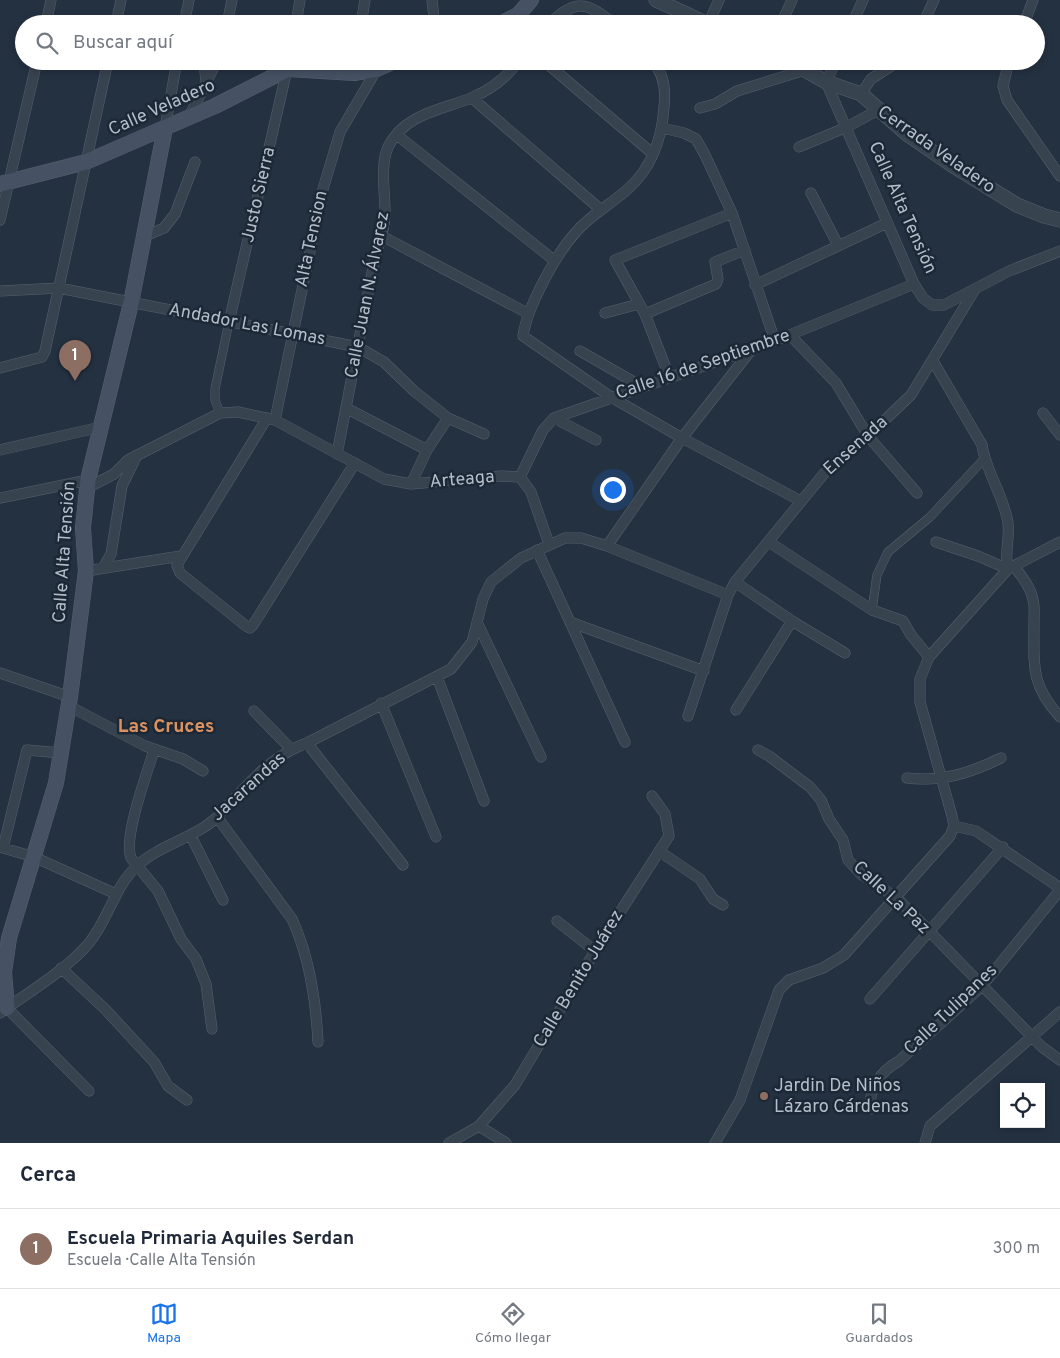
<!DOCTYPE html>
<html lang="es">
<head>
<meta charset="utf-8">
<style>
	:root { --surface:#fff; --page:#f2f2f3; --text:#1f2937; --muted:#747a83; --line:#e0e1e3; --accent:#1a73e8 }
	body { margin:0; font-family:Overpass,sans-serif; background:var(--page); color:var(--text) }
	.controls { position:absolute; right:15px; bottom:15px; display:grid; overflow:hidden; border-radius:0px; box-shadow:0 2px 8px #0003 }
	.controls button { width:45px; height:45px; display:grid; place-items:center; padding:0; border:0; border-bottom:1px solid var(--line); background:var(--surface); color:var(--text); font:25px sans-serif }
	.you { position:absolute; left:612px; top:489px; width:18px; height:18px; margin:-12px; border:4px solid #fff; border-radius:50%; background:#1a73e8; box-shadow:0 0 0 8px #1a73e833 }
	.badge { display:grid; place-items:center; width:32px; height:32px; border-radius:50%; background:var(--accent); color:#fff; font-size:16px; font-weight:700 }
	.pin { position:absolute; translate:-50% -41px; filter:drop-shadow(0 1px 2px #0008) }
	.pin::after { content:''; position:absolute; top:26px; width:18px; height:15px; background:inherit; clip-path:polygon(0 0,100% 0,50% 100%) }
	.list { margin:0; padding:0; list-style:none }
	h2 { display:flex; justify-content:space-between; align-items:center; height:65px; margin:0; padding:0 20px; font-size:21px }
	h2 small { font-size:16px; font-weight:400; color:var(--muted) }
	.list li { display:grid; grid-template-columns:32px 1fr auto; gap:15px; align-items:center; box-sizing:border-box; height:80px; padding:0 20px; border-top:1px solid var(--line) }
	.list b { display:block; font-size:19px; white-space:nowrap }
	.list p { margin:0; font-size:16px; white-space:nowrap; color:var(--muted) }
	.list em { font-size:16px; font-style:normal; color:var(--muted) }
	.icon { flex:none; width:28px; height:28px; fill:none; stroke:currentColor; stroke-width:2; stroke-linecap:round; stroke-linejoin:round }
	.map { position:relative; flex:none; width:1060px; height:1143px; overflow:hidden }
	.search { position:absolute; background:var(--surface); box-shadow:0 2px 8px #0003; left:15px; right:15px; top:15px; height:55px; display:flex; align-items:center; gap:12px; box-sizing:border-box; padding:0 18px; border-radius:28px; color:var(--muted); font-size:19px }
	.sheet { height:145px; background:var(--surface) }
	nav { display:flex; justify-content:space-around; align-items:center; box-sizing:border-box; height:70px; border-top:1px solid var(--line); background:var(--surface); font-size:14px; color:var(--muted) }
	nav a { display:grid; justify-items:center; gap:2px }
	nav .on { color:var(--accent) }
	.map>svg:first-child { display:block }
</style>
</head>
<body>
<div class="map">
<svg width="1060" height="1143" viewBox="0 0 1060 1143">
	<rect width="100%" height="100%" fill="#243141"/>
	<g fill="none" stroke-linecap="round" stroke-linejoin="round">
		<g stroke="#56616e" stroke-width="9">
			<path id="pedestrian" d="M 220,413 L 215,400 L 215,389 L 229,322
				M 872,610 L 877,575 L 888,552 L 930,517 L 984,459"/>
		</g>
		<g stroke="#56616e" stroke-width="11">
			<path id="minor" d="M 432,0 L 434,18 L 437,24
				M 46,24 L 51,0
				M 116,24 L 121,0
				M 184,24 L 189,0
				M 227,24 L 232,0
				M 296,24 L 300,0
				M 361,24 L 365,0
				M 549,24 C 575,0 585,0 614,24
				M 708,24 L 719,0
				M 781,24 L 792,0
				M 852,24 L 863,0
				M 923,24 L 934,0
				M 1024,24 L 1033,0
				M 204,61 L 206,82
				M 544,61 L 653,154
				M 652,61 C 664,73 666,90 664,107 C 662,138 652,167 629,188 C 612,204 591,214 576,232 C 556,254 527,307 523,336 L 611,397 L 682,438 L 801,501
				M 836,61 L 826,82 L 914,284 L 923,298 L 932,305 L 944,305 L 1009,271 L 1060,251
				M 1009,61 L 1003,86 L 1007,100 L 1060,176
				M 861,94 L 871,79 L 899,61
				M 472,98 L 600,209
				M 700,108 L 715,104 L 737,91 L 805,70
				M 189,117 L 217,61
				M 165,128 L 177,61
				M 662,128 L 684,133 L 696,139 L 705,155 L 732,213 L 775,341
				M 397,135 L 555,261
				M 799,147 L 847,127 L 878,110
				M 811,193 L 838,245
				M 0,220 L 37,61
				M 382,236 L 529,314
				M 143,237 L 164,228 L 175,214 L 195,162
				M 755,285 L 887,223
				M 0,291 L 59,288 L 358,347 L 384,362 L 414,391 L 448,418 L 484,434
				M 605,313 L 639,304
				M 645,314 L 716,284 L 718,279 L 715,262 L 745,250
				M 229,322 L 289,61
				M 790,335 L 836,383 L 868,436 L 917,493
				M 580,351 L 641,386
				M 933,361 L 982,445 C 986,472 1004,496 1008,523 C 1010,539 1004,553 1008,569
				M 0,368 L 42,357 L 45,351 L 108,61
				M 669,376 L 645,314 L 615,260 L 732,213
				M 346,408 L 427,450
				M 1043,413 L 1060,435
				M 267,418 L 177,565 L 180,573 L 246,626 L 250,628 L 253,625 L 355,463
				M 554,418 L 596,440
				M 275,420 L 323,189 L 340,132 L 377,69
				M 0,450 L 101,427
				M 337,454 L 375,257 C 380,242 385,228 385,212 C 385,191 380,166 388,147 C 404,114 441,110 471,98 C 491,90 506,78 519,61
				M 520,477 L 543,430 L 554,418 L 775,341 L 914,284
				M 520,477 L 531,492 L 549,544
				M 411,484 L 427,450 L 448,418
				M 87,488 L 114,474 L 128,460 L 220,413 L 238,412 L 275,420 L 384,479 L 411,484 L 501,476 L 520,477
				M 0,498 L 88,480
				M 769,542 L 872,610 L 903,621 L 911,635 L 929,657
				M 936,542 L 978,556 L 1008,569
				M 607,546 L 682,438 L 752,349
				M 537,550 L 625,742
				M 1014,566 C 1021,576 1031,587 1033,600 C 1035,607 1034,616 1034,623 C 1034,665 1030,684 1060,717
				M 103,568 L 111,554 L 122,486 L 137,455
				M 86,571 L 181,556
				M 735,582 L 792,621 L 845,653
				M 477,622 L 541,757
				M 570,622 L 704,671
				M 0,673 L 70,697
				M 437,677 L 484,801
				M 381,703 L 436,837
				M 69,706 L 145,746 L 183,759 L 203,771
				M 736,710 L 792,621
				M 254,711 L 291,749
				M 688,716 L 728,595 L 735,582 L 827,470 L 868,436 L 911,395 L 974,291
				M 307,743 L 403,865
				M 154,750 C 147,774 123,837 131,858 L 158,891 L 181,939 L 196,959 L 206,984 L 212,1029
				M 758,750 L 769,756 L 810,787 L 821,800 L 829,819 L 843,840 L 848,860 L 862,875 L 897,898 L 1042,1047 L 1060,1060
				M 907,778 C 943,782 970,773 1001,758
				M 217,817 L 292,919 C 309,956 316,1001 318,1042
				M 954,826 L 976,831 L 1060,888
				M 191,836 L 223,900
				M 0,847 L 34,857 L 116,894
				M 3,848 L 27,750 L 61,753
				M 659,851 L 700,879 L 713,899 L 723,905
				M 557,921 L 595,951
				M 61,968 L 105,1009 L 154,1062 L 168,1086 L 187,1100
				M 870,999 L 1003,847
				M 7,1008 L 89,1091
				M 0,1013 C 30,991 65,971 89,943 C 109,919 114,887 137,866 C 160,844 194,839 217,817 C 245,788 268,757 307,743 L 451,669 L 472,642 L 483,599 L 491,582 L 521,558 L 565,538 L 581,538 L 607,546 L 728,595
				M 871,1109 C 868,1088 881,1071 899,1061 L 982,986 L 1060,890
				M 479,1126 L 506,1143
				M 449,1143 L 479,1126 L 515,1085 L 595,951 L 669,836 L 665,814 L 652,796
				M 715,1143 L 740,1100 L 779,990 L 789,980 L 823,968 L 844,955 L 950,836 L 954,826 L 952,816 L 920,702 L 920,679 L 929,657 L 1008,569 L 1060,542
				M 925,1143 L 930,1126 L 1060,1012"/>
		</g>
		<g stroke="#56616e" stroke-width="15">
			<path id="tertiary" d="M 656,0 L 708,24
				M 789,61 L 826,82 L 861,94 L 907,134 L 952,165 L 1017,205 L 1044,216 L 1060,220"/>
		</g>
		<g stroke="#56616e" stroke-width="16">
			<path id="secondary" d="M 500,24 L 518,15 L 531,0
				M 0,184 L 86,162 L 215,106 L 288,69 L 354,73 L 377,69 L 395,61
				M 7,1008 L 4,972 L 9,938 L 56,783 L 70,697 L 86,571 L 83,528 L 88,480 L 131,303 L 165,128"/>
		</g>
		<use href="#pedestrian" stroke="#384350" stroke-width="8"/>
		<use href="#minor" stroke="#384350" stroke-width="10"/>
		<use href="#tertiary" stroke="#384350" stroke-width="14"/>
		<use href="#secondary" stroke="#465264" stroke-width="15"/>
	</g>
	<circle fill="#8d6e63" stroke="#1d2836" stroke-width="2" cx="764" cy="1096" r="5"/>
	<g text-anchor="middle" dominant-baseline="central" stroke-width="5" stroke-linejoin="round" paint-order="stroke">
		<g font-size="18" fill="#b4becb" stroke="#1d2836">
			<text transform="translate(162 108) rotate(-24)">Calle Veladero</text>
			<text transform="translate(936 150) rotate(35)">Cerrada Veladero</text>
			<text transform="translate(259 195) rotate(-77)">Justo Sierra</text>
			<text transform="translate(902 208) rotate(66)">Calle Alta Tensión</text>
			<text transform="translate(312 239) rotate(-78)">Alta Tension</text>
			<text transform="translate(368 295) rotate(-79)">Calle Juan N. Álvarez</text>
			<text transform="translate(247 325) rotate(11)">Andador Las Lomas</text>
			<text transform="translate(703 365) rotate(-19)">Calle 16 de Septiembre</text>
			<text transform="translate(856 446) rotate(-42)">Ensenada</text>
			<text transform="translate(462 480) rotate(-5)">Arteaga</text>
			<text transform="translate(65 552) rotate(-86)">Calle Alta Tensión</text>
			<text transform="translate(249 787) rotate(-42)">Jacarandas</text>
			<text transform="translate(891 898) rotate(43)">Calle La Paz</text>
			<text transform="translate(579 979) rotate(-59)">Calle Benito Juárez</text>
			<text transform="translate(951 1010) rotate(-44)">Calle Tulipanes</text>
		</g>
		<g font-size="18" fill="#b4becb" stroke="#1d2836" text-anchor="start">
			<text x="774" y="1086">Jardin De Niños<tspan x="774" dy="21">Lázaro Cárdenas</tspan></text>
		</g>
		<g font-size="19" font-weight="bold" fill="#db925f" stroke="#1d2836">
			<text x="166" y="727">Las Cruces</text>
		</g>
	</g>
</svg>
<div class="controls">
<button><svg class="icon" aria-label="locate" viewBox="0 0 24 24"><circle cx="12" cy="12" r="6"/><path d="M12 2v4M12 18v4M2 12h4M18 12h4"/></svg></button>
</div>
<div class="you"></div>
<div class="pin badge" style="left:75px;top:381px;background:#8d6e63">1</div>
<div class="search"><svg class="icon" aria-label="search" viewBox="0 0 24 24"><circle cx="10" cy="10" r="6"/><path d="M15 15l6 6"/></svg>Buscar aquí</div>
</div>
<section class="sheet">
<h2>Cerca<small></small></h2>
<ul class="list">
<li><span class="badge" style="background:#8d6e63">1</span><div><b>Escuela Primaria Aquiles Serdan</b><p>Escuela · Calle Alta Tensión</p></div><em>300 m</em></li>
</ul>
</section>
<nav>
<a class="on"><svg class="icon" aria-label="map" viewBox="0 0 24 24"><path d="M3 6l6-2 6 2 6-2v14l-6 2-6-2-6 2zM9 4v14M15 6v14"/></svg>Mapa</a>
<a><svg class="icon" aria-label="directions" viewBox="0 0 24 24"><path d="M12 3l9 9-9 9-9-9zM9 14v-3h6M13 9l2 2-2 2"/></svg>Cómo llegar</a>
<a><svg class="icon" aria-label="saved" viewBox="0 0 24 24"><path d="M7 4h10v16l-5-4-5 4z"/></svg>Guardados</a>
</nav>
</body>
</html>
